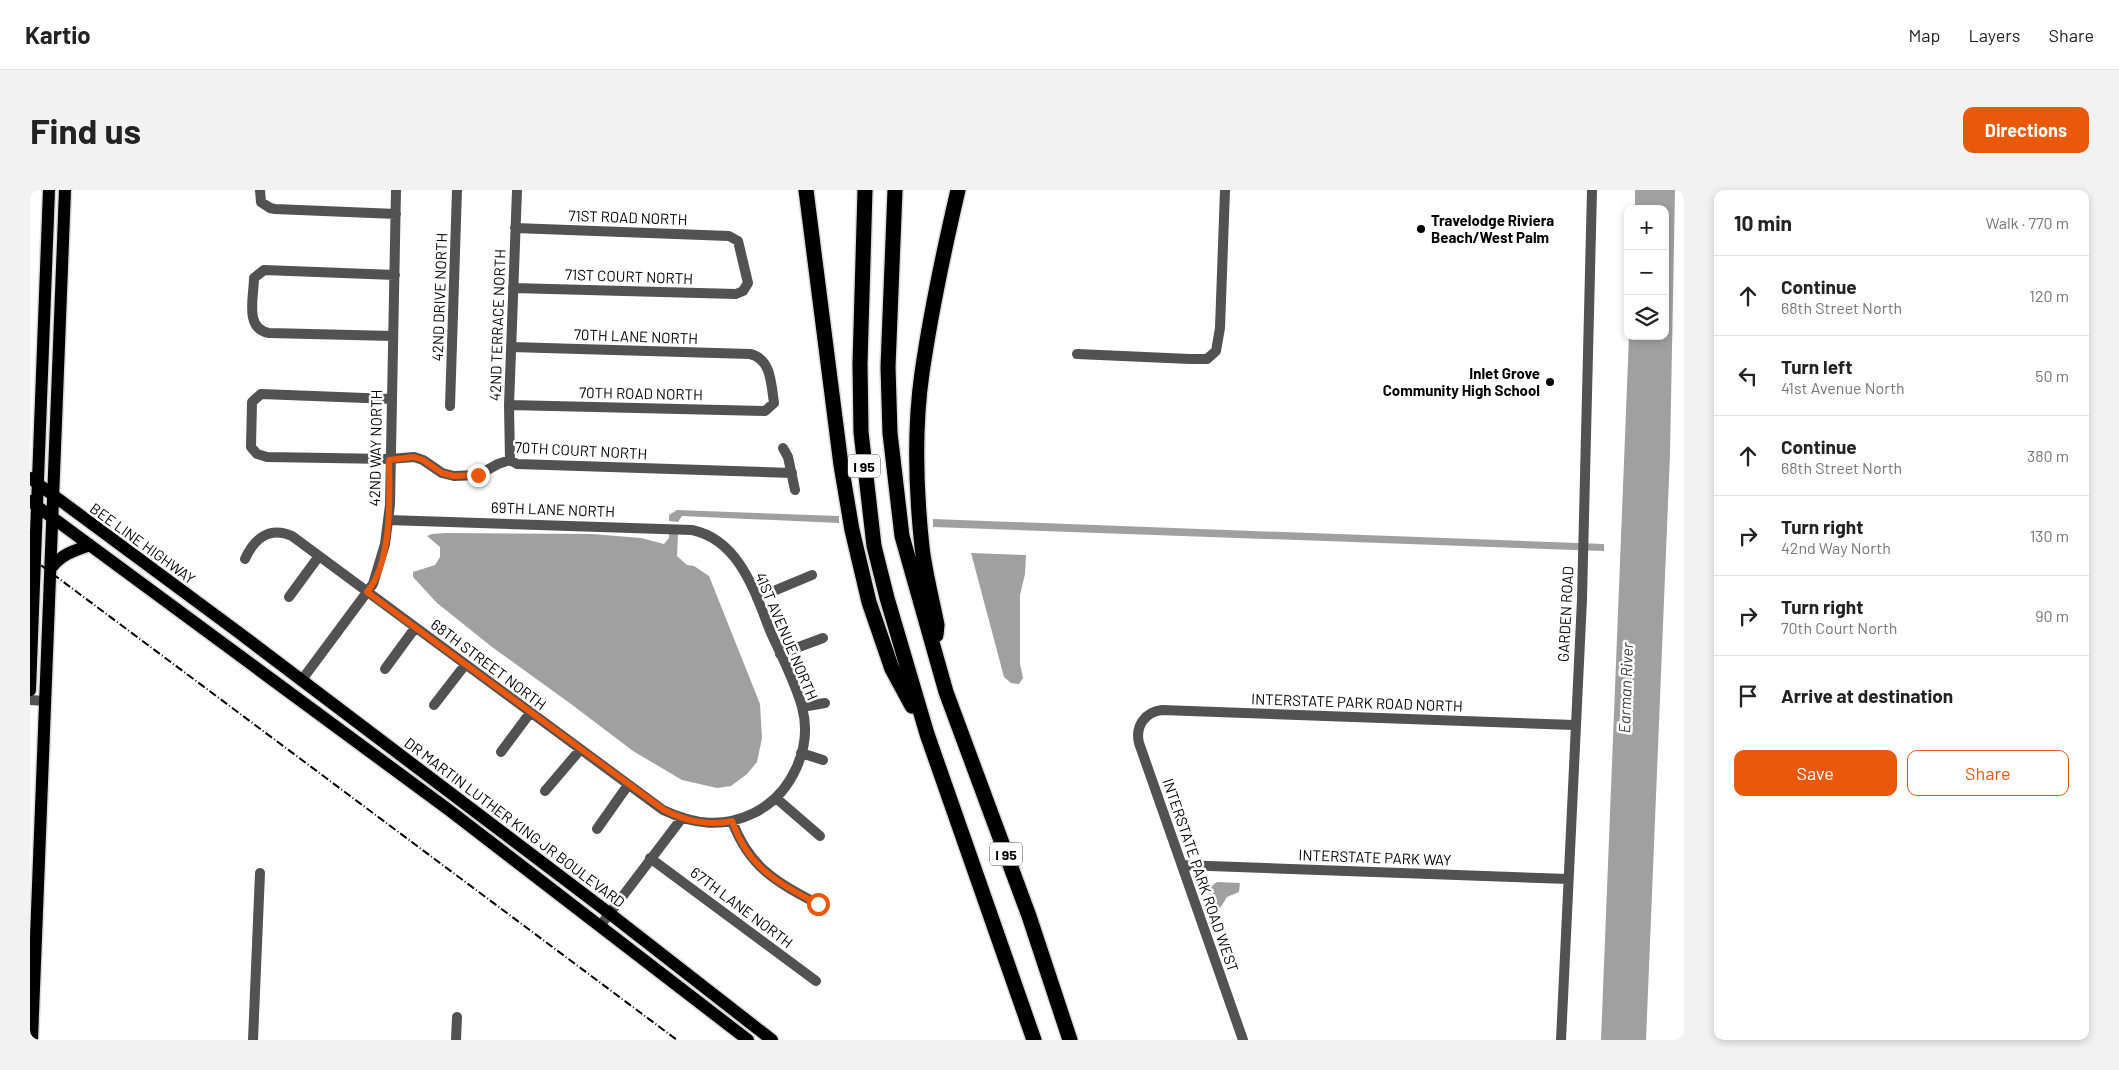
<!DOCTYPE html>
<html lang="en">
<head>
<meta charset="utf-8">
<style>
	:root { --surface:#fff; --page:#f2f2f2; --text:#222; --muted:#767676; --line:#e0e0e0; --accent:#ea580c }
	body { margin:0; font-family:Barlow,sans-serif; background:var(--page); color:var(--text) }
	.controls { position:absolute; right:15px; top:15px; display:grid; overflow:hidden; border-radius:10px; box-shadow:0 2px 8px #0003 }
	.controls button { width:45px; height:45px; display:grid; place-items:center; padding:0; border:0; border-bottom:1px solid var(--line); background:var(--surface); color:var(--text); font:25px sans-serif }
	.stop { position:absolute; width:15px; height:15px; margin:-11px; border:4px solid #ea580c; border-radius:50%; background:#fff }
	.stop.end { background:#ea580c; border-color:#fff; box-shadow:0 1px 5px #0008 }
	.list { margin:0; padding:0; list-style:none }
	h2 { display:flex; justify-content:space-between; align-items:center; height:65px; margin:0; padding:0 20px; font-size:21px }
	h2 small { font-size:16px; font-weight:400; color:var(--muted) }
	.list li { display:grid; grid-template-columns:32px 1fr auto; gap:15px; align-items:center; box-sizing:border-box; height:80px; padding:0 20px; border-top:1px solid var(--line) }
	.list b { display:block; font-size:19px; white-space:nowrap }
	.list p { margin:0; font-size:16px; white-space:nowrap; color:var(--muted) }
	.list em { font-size:16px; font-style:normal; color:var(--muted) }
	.actions { display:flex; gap:10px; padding:15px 20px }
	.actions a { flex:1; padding:11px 0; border:1px solid var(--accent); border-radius:10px; text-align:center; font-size:18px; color:var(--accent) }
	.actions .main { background:var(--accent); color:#fff }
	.icon { flex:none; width:28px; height:28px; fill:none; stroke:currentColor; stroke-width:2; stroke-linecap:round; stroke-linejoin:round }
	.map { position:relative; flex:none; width:1654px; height:850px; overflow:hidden; border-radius:10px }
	header { display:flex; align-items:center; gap:30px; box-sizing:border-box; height:70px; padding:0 25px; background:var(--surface); border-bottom:1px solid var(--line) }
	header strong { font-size:24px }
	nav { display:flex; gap:28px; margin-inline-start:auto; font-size:18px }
	.intro { display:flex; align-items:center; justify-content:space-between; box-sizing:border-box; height:120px; padding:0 30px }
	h1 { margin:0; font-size:35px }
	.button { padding:12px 22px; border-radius:10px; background:var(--accent); color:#fff; font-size:18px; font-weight:700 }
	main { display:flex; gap:30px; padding:0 30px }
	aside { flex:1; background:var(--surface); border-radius:10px; box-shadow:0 2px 8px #0003 }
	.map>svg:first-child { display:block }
</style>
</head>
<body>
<header>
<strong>Kartio</strong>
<nav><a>Map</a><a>Layers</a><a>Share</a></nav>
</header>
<div class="intro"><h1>Find us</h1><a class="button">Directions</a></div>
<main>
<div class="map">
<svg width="1654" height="850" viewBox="0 0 1654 850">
	<rect width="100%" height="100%" fill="#fff"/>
	<path fill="#a0a0a0" d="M 1605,0 L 1645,0 L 1640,264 L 1616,850 L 1571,850 L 1599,146 L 1635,146 L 1635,19 L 1605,19 Z
		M 647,320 L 809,326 L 809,333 L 652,326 L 648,332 L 639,331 L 639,325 Z
		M 903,329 L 1574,354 L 1574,361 L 903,337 Z
		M 415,343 L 562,344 L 611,348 L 634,354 L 639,348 L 639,343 L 648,344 L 647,366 L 657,375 L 664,376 L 679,386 L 730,514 L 732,548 L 727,572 L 717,584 L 701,596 L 687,598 L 652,590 L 603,561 L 541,514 L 462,457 L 407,413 L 383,387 L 383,382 L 405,375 L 410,367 L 410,357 L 397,346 L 402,344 Z
		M 941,363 L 996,365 L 995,384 L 990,405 L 990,474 L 993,488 L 989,494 L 981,493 L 974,487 Z
		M 1187,692 L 1210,693 L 1209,702 L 1197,707 L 1186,725 C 1182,713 1173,700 1187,692 Z"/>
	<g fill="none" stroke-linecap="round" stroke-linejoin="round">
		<g stroke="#dbdbdb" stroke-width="15">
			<path id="major" d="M 0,288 L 208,442 L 579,723 L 742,850
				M 0,311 L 419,620 L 718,850
				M 21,378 C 32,364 43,361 60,355
				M 0,500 L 19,0
				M 2,850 L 35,0"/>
		</g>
		<g stroke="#dbdbdb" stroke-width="18">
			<path id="highway" d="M 776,0 L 811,275 L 822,340 L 839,412 L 862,479 L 882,516
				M 835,0 L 830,174 L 831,242 L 844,356 L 857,408 L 897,544 L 1004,850
				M 865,0 L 858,177 L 860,243 L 872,346 L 916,502 L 999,726 L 1040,850
				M 906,445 L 907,435 C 902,409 895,383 892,357 C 886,301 884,239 892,183 C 901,121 914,60 928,0"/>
		</g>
		<path stroke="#525252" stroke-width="10" d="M 230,0 L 231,12 L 240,18 L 245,19 L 366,24
			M 483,98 L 706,104 L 713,101 L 718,93 L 708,51 L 699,46 L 485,38
			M 363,146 L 239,143 C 214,139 224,106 224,88 L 234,80 L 365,85
			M 1047,164 L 1160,169 L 1177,169 L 1186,161 L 1190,138 L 1195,0
			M 361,209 L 231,204 L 222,212 L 221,257 L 227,264 L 237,267 L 359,269 L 384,267 L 393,270 L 412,283 L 424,286 L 448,285 L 468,274 L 480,270 L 487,274 L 762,283
			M 479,215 L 735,221 L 744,213 C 741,195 742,169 720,164 L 481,157
			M 420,216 L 427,0
			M 753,258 L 758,267 L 765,300
			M 480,270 L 479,215 L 487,0
			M 215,369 C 224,349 239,336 262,346 L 633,620 C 665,635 693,638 724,623 C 762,604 783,557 772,517 C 765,492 752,467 741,443 C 725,403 710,350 662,340 L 358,330
			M 259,407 L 289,366
			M 727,408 L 782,385
			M 750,464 L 793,448
			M 355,479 L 385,438
			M 271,491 L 343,394 L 355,354 L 360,315 L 366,0
			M 0,510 L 15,511
			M 404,515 L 435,475
			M 772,517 L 795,513
			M 471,562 L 500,523
			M 771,563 L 793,570
			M 515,601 L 550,560
			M 746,608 L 790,646
			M 702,631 C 719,677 746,692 788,714
			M 567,639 L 598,595
			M 620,668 L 786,791
			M 1152,675 L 1538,689
			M 570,736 L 652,628
			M 223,850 L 230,683
			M 426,850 L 427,827
			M 1213,850 L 1109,553 C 1105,536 1115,522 1132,520 L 1544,535
			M 1531,850 L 1552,409 L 1562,0"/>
		<use href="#major" stroke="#000" stroke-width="12"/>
		<use href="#highway" stroke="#000" stroke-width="15"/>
		<path stroke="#000" stroke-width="2" stroke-dasharray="8 2.5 1 2.5" stroke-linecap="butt" d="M 0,367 L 647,850"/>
	</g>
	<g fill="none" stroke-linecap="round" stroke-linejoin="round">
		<path stroke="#ea580c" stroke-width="6" d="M 448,285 L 424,286 L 412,283 L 393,270 L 384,267 L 359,270 C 360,306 362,373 337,402 L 634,620 C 656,631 677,636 702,631 C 718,677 746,692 788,714"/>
	</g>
	<g fill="#000" stroke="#fff" stroke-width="2">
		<circle cx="1391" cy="39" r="5"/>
		<circle cx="1520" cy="192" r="5"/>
	</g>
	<g text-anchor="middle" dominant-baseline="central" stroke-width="5" stroke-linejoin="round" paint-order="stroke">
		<g fill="#fff" stroke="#4c4c4c" stroke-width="1">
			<rect x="818" y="264.5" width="32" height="23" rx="4"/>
			<rect x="960" y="652.5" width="32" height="23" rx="4"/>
		</g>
		<g font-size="14" font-weight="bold" fill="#000">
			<text x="834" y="276">I 95</text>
			<text x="976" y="664">I 95</text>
		</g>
		<g font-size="15" fill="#000" stroke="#fff">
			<text transform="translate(598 27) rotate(2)">71ST ROAD NORTH</text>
			<text transform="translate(599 86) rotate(2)">71ST COURT NORTH</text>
			<text transform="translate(409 107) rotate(-88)">42ND DRIVE NORTH</text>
			<text transform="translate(467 135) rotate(-88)">42ND TERRACE NORTH</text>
			<text transform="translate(606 146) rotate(2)">70TH LANE NORTH</text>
			<text transform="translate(611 203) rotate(1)">70TH ROAD NORTH</text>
			<text transform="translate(345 258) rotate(-89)">42ND WAY NORTH</text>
			<text transform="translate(551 260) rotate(3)">70TH COURT NORTH</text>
			<text transform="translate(523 319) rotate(2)">69TH LANE NORTH</text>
			<text transform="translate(113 353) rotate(36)">BEE LINE HIGHWAY</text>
			<text transform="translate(1535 424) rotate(-87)">GARDEN ROAD</text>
			<text transform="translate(757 446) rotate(67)">41ST AVENUE NORTH</text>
			<text transform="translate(459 474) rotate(37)">68TH STREET NORTH</text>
			<text transform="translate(1327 512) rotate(2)">INTERSTATE PARK ROAD NORTH</text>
			<text transform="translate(485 632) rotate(37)">DR MARTIN LUTHER KING JR BOULEVARD</text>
			<text transform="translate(1345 667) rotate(2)">INTERSTATE PARK WAY</text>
			<text transform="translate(1171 685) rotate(71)">INTERSTATE PARK ROAD WEST</text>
			<text transform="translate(712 717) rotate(37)">67TH LANE NORTH</text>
		</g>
		<g font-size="15" font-weight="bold" fill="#000" stroke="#fff" text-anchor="start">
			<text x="1401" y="30">Travelodge Riviera<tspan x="1401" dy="17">Beach/West Palm</tspan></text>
			<text x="1510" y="183" text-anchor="end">Inlet Grove<tspan x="1510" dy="17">Community High School</tspan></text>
		</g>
		<g font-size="16" font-style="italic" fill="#414141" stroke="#fff">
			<text transform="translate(1595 498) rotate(-88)">Earman River</text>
		</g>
	</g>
</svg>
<div class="controls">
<button>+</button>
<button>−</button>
<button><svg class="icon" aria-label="layers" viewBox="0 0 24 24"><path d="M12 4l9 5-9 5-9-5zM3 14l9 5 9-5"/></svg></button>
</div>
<div class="stop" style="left:788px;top:714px"></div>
<div class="stop end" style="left:448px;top:285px"></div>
</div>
<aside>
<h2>10 min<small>Walk · 770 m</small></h2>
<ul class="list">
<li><svg class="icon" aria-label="ahead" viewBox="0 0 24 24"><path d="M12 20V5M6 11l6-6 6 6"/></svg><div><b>Continue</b><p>68th Street North</p></div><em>120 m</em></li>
<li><svg class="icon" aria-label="left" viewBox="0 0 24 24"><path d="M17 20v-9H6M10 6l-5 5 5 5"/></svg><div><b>Turn left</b><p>41st Avenue North</p></div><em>50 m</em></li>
<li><svg class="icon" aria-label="ahead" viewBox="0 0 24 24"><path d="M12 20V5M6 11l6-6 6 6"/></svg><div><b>Continue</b><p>68th Street North</p></div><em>380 m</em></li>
<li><svg class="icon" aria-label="right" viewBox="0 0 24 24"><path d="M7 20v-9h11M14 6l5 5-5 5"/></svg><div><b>Turn right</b><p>42nd Way North</p></div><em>130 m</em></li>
<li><svg class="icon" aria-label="right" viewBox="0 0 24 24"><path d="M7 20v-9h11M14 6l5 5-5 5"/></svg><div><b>Turn right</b><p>70th Court North</p></div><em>90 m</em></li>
<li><svg class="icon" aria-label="arrive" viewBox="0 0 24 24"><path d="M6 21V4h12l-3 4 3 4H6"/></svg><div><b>Arrive at destination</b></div></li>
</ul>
<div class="actions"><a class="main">Save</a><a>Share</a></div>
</aside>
</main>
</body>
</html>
